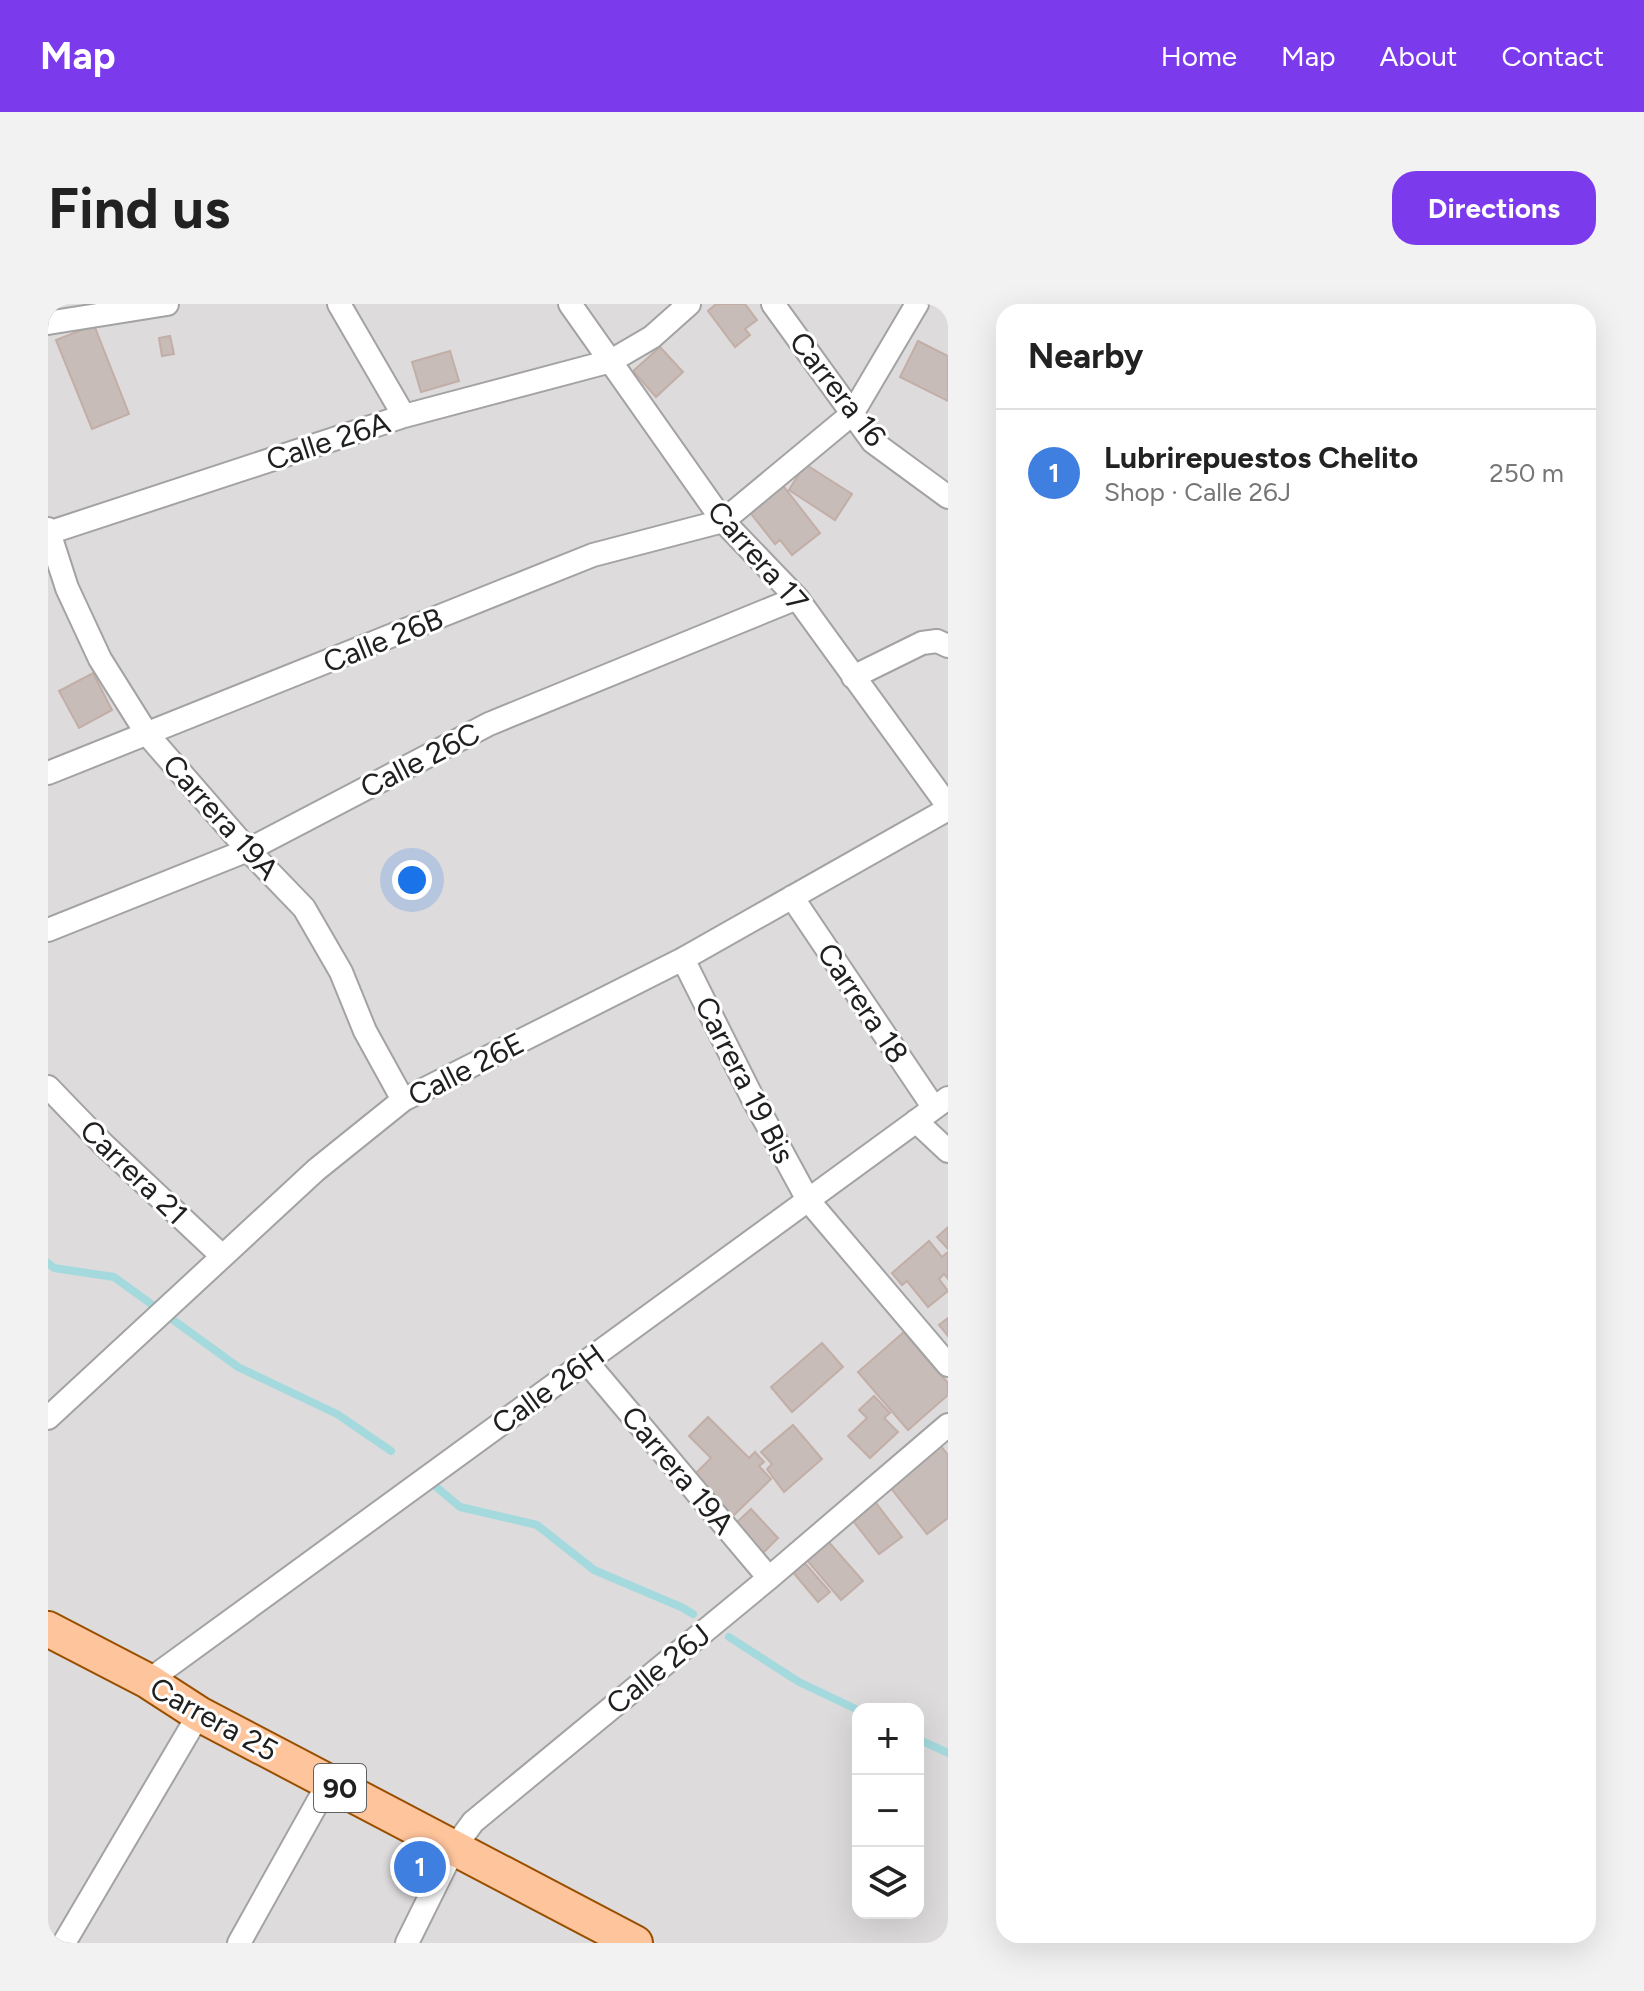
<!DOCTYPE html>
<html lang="en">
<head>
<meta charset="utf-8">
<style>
	:root { --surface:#fff; --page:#f2f2f2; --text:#222; --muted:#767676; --line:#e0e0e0; --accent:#7c3aed }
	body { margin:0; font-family:Figtree,sans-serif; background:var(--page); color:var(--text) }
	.controls { position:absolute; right:24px; bottom:24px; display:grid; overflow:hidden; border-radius:16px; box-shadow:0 8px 32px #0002 }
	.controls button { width:72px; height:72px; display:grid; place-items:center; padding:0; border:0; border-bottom:2px solid var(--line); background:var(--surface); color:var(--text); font:40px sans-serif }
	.you { position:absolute; left:364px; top:576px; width:28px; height:28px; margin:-20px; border:6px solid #fff; border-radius:50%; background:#1a73e8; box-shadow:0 0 0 12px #1a73e833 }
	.badge { display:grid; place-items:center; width:52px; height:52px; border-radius:50%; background:var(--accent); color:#fff; font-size:26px; font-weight:700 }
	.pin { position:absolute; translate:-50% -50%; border:4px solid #fff; box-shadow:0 2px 8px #0006 }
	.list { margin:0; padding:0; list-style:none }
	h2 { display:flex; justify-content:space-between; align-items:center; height:104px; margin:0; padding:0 32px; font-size:34px }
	h2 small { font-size:26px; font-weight:400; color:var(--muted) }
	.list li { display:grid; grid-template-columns:52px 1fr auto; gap:24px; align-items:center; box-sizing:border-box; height:128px; padding:0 32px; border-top:2px solid var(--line) }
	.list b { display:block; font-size:30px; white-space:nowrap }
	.list p { margin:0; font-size:26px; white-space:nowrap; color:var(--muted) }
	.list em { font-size:26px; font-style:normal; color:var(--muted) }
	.icon { flex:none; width:44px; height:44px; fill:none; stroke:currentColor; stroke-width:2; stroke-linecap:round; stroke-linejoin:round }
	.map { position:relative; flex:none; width:900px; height:1639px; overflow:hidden; border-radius:24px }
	header { display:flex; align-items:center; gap:48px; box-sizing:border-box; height:112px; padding:0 40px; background:var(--accent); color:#fff }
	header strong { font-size:38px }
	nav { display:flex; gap:44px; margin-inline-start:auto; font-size:28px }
	.intro { display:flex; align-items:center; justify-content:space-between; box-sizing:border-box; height:192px; padding:0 48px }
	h1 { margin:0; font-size:56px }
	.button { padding:20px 36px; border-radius:24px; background:var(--accent); color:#fff; font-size:28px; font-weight:700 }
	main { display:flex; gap:48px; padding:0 48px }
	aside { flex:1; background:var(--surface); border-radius:24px; box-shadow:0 8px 32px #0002 }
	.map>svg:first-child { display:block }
</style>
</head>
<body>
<header>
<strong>Map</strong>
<nav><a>Home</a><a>Map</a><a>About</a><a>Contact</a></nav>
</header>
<div class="intro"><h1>Find us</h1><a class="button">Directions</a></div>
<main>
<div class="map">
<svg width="900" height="1639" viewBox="0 0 900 1639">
	<rect width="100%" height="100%" fill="#f0eae4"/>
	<path fill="#dddbdc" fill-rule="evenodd" d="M 0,0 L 900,0 L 900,1639 L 0,1639 ZM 810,1405 L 870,1405 L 870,1609 L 810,1609 Z"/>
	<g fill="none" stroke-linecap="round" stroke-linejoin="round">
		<path stroke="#a4dade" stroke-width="8" d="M 0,959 L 6,964 L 66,973 L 190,1063 L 289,1110 L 343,1147
			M 379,1175 L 412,1203 L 489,1221 L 546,1266 L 633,1303 L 645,1310
			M 681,1333 L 751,1378 L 810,1406
			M 870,1435 L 900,1449"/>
	</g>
	<path fill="#c8bcb8" stroke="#c2aea6" stroke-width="2" d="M 668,0 L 697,0 L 709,16 L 697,25 L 702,31 L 687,43 L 660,7 Z
		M 46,21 L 81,110 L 44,125 L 8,36 Z
		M 122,32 L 126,50 L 114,52 L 111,34 Z
		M 870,37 L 900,52 L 900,97 L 852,73 Z
		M 612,43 L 635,68 L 608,93 L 585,67 Z
		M 402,47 L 411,77 L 373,88 L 364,58 Z
		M 757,160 L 804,190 L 787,216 L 741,186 Z
		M 733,179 L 772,229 L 744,251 L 732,236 L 727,240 L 700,206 Z
		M 45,369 L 64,406 L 31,424 L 11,387 Z
		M 900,923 L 900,945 L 889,933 Z
		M 881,937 L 894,953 L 900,948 L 900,975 L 896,970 L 891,975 L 900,987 L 880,1003 L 859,977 L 854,981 L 844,969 Z
		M 900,1014 L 900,1032 L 891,1021 Z
		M 856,1028 L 900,1079 L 900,1091 L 860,1126 L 810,1068 Z
		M 774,1039 L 795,1063 L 744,1108 L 723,1083 Z
		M 826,1092 L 842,1109 L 836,1114 L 850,1128 L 822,1154 L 800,1132 L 819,1114 L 811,1106 Z
		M 660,1113 L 701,1154 L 707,1148 L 716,1158 L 711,1162 L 723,1175 L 685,1212 L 645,1172 L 663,1154 L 641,1132 Z
		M 745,1121 L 774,1155 L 736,1188 L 719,1165 L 724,1160 L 713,1148 Z
		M 889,1137 L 900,1151 L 900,1214 L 879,1230 L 838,1178 Z
		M 825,1195 L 854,1233 L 831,1250 L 802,1213 Z
		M 703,1205 L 730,1234 L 714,1250 L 686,1221 Z
		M 779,1236 L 815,1277 L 793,1296 L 757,1254 Z
		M 755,1257 L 782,1288 L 770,1298 L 744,1267 Z"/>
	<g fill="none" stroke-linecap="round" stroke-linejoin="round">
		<g stroke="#a3a3a3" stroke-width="26">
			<path id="minor" d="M 291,0 L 356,112
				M 522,0 L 675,217 L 749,294 L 900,502
				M 725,0 L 825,138 L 900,193
				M 0,19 L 119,0
				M 0,225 L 19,284 L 52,355 L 99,430 L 200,546 L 256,604 L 293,668 L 317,727 L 355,796
				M 0,229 L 356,112 L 563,57 L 604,33 L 641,0
				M 805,373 L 874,339 L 889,337 L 900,342
				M 0,469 L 545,251 L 675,217 L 804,110 L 869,0
				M 744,593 L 886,804
				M 0,626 L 200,546 L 441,420 L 749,294
				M 635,655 L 704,793 L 760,896 L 900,1061
				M 0,783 L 55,840 L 173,951
				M 868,817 L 900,847
				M 538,1057 L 721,1274
				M 0,1114 L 268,866 L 355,796 L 635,655 L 900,505
				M 100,1377 L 900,794
				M 16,1639 L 151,1410
				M 191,1639 L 281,1478
				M 359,1639 L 406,1544 L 425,1518 L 721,1274 L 900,1121"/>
		</g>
		<g stroke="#994f00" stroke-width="38">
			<path id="primary" d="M 0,1325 L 100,1377 L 151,1410 L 587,1639"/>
		</g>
		<use href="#minor" stroke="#fff" stroke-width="22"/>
		<use href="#primary" stroke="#fec49b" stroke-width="34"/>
	</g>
	<g text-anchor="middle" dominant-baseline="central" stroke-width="6" stroke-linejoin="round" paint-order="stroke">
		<rect fill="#fff" stroke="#626262" stroke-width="2" x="266" y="1460" width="52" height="48" rx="6"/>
		<g font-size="28" font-weight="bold" fill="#1f1f1f">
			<text x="292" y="1484">90</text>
		</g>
		<g font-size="30" fill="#1f1f1f" stroke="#fff">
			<text transform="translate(790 85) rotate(52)">Carrera 16</text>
			<text transform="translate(280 137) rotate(-18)">Calle 26A</text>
			<text transform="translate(710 252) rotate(49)">Carrera 17</text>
			<text transform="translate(335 336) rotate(-22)">Calle 26B</text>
			<text transform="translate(372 456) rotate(-27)">Calle 26C</text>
			<text transform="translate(173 513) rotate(48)">Carrera 19A</text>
			<text transform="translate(815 699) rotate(56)">Carrera 18</text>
			<text transform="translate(418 765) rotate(-27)">Calle 26E</text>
			<text transform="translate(697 776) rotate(63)">Carrera 19 Bis</text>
			<text transform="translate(86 868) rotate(44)">Carrera 21</text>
			<text transform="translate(500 1085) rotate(-36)">Calle 26H</text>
			<text transform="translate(630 1166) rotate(50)">Carrera 19A</text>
			<text transform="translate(610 1365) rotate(-39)">Calle 26J</text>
			<text transform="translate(166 1415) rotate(29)">Carrera 25</text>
		</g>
	</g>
</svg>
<div class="controls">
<button>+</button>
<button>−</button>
<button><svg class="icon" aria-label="layers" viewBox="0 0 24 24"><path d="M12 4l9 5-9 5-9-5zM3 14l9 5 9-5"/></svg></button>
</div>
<div class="you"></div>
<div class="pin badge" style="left:372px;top:1563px;background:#3f7fe0">1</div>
</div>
<aside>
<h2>Nearby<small></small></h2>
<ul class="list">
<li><span class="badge" style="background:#3f7fe0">1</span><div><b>Lubrirepuestos Chelito</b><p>Shop · Calle 26J</p></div><em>250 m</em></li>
</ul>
</aside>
</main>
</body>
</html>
